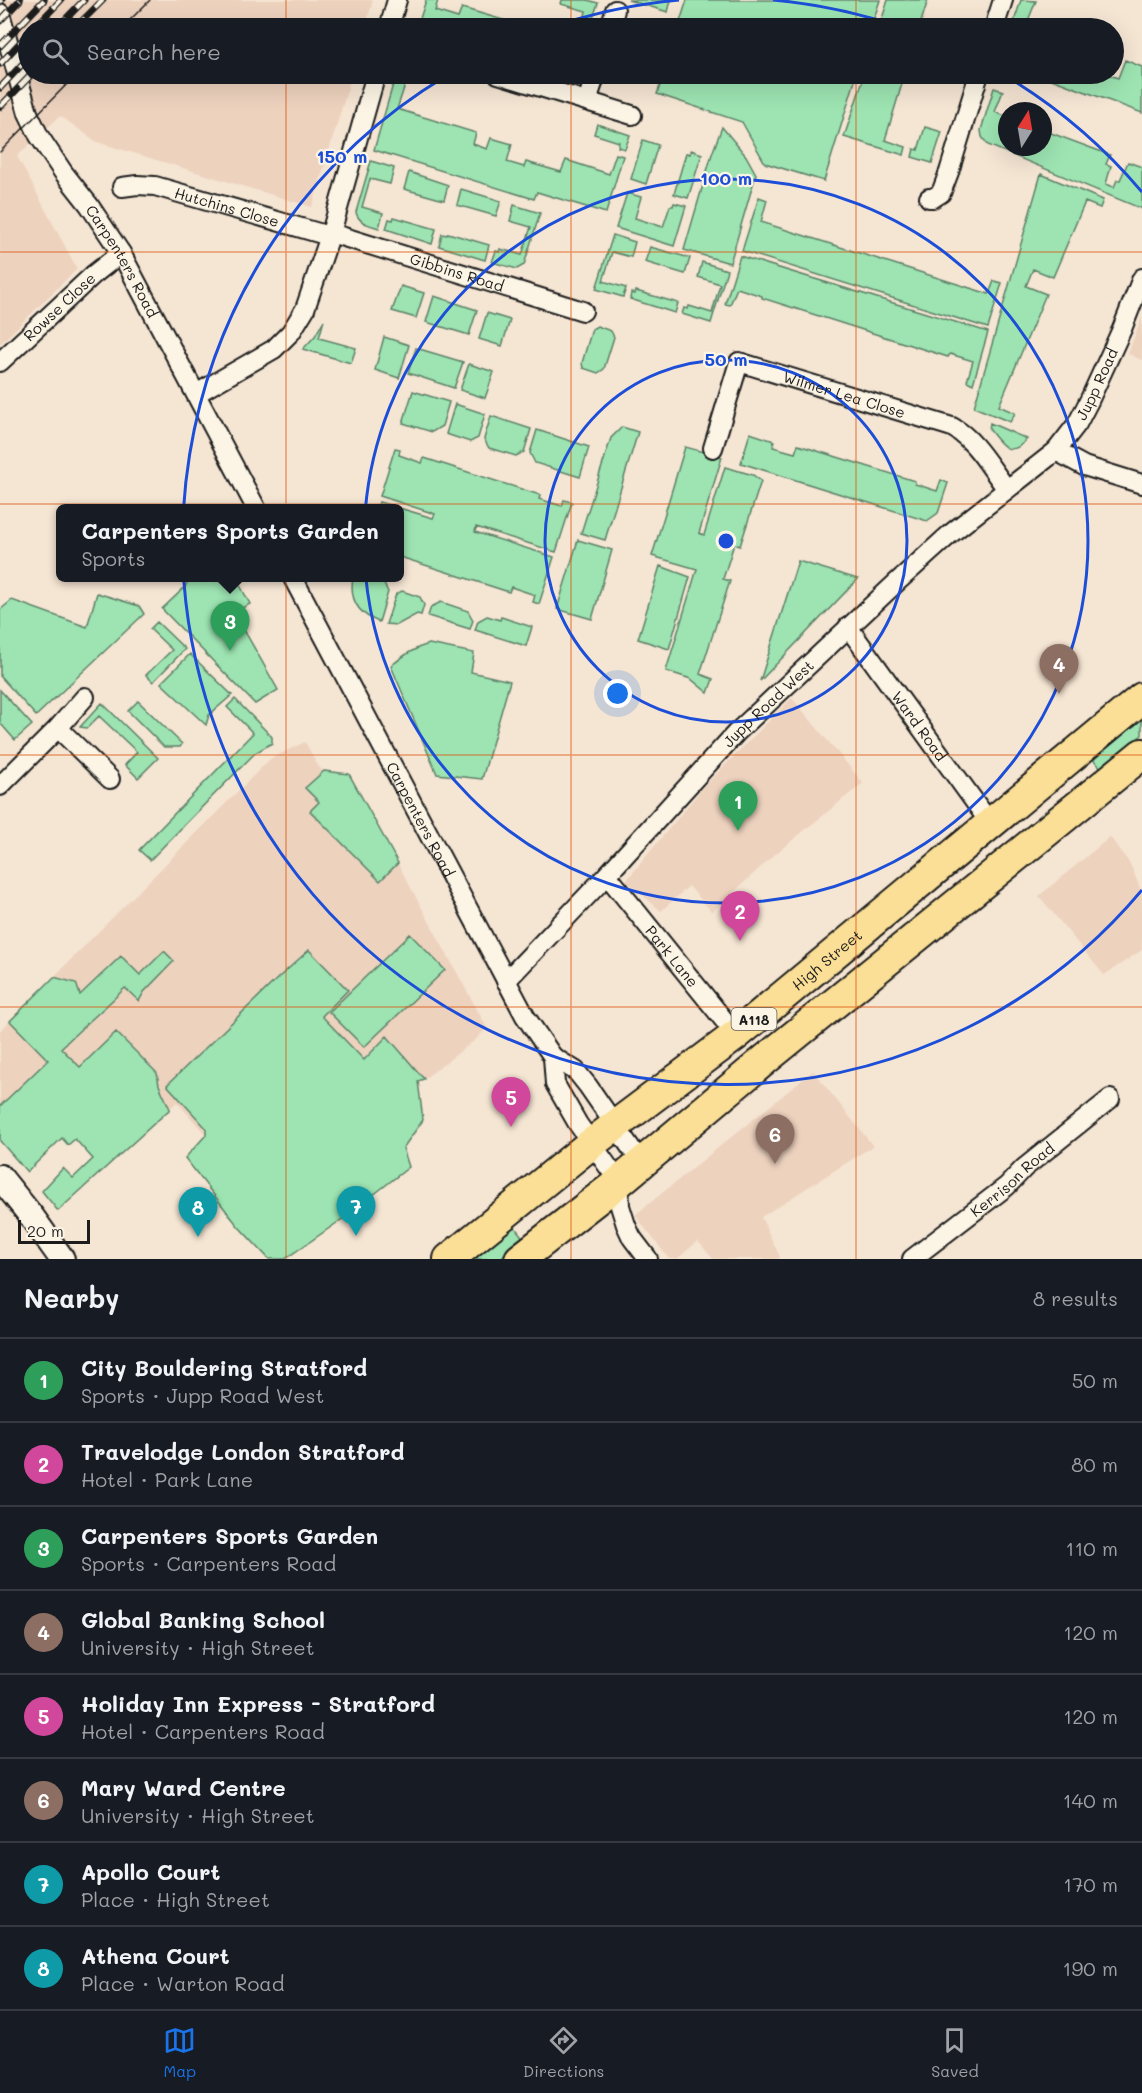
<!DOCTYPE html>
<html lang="en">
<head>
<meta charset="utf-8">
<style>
	:root { --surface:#171b24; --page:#20242c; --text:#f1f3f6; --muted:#9ea1a6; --line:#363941; --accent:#1a73e8 }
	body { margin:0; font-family:Mali,sans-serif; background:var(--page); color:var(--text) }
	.compass { position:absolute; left:998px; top:102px; width:54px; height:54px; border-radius:50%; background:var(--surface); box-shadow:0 6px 24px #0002; rotate:11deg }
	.scale { position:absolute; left:18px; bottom:15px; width:72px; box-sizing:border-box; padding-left:6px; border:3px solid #1c1c1c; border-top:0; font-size:16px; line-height:21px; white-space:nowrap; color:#1c1c1c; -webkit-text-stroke:4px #fcf5e5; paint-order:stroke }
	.you { position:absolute; left:618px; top:694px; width:21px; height:21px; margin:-15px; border:4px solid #fff; border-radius:50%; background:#1a73e8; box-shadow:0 0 0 9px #1a73e833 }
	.badge { display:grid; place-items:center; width:39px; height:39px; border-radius:50%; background:var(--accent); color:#fff; font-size:20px; font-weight:700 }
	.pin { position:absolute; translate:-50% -50px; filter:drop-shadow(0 2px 3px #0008) }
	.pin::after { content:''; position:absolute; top:32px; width:21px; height:18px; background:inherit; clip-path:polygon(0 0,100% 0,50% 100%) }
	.popup { position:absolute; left:56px; top:504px; width:348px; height:78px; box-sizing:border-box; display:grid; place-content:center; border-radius:9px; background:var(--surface); filter:drop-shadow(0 2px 4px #0005); font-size:20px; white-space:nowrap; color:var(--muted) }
	.popup b { font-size:22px; color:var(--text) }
	.popup::after { content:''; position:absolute; left:50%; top:100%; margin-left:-12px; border:12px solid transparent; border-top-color:var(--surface) }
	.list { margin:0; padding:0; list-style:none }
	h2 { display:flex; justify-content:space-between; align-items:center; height:78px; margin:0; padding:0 24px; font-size:26px }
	h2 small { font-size:20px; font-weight:400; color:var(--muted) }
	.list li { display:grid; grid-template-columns:39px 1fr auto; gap:18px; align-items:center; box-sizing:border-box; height:84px; padding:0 24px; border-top:2px solid var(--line) }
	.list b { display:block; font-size:22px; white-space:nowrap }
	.list p { margin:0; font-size:20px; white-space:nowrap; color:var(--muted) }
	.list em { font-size:20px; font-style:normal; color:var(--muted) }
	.icon { flex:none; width:33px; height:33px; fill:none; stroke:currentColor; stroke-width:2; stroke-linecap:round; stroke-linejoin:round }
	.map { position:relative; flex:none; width:1142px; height:1259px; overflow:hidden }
	.search { position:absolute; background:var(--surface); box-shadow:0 6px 24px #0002; left:18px; right:18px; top:18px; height:66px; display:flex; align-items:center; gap:15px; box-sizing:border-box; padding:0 21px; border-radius:33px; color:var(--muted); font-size:22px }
	.sheet { height:750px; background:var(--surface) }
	nav { display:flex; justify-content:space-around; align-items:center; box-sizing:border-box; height:84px; border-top:2px solid var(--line); background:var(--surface); font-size:16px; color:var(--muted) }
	nav a { display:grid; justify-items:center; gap:3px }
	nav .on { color:var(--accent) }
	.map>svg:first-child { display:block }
</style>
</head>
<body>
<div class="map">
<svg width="1142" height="1259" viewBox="0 0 1142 1259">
	<rect width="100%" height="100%" fill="#f5e5d3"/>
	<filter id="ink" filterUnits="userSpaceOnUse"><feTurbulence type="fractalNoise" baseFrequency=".0167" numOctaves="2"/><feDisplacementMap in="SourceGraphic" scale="12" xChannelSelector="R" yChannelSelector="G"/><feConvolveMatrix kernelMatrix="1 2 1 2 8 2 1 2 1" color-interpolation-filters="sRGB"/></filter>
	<g filter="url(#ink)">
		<path fill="#edd2be" d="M 0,0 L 373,0 L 365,28 L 28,28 L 28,74 L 352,74 L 312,207 L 97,142 L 60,116 L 17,156 L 77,269 L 0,344 Z
			M 1142,317 L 1142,360 L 1128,354 Z
			M 792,698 L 863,783 L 774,855 L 712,912 L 689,886 L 661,911 L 626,881 L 704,786 Z
			M 305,742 L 318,766 L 323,771 L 349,774 L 487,1028 L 475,1040 L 424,1079 L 418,1081 L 423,1120 L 403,1148 L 409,1167 L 341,1220 L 285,1259 L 269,1259 L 238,1226 L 185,1158 L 206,1135 L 177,1102 L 127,1147 L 92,1110 L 27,1172 L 0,1141 L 0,1031 L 270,759 Z
			M 1110,837 L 1130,864 L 1142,893 L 1142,950 L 1104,975 L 1039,896 Z
			M 813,1071 L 873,1146 L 761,1217 L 780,1257 L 778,1259 L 713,1259 L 698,1241 L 677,1259 L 669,1259 L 635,1215 Z"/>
		<path fill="#9de4b2" stroke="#5c8067" stroke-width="1.5" d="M 426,0 L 438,0 L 435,11 L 458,18 L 462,8 L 517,24 L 515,28 L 417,28 Z
			M 562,0 L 587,0 L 598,3 L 593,18 L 585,16 L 586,11 L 561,4 Z
			M 628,0 L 671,0 L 668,12 Z
			M 687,0 L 880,0 L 871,28 L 678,28 Z
			M 888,0 L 928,0 L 920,25 L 908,21 L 905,28 L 879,28 Z
			M 1021,0 L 1036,1 L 1027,23 L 1041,28 L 1012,28 Z
			M 1125,60 L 1142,67 L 1142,113 L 1038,74 L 1107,74 L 1118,78 Z
			M 664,74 L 857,74 L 824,181 L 765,163 L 742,122 L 657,94 Z
			M 865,74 L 905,74 L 885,140 L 906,147 L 904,155 L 844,137 Z
			M 394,81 L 405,85 L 397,109 L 476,133 L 473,144 L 487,149 L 491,138 L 512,144 L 507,162 L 524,167 L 526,162 L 561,172 L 566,160 L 609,174 L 616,154 L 623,156 L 606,213 L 537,192 L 534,199 L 374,150 Z
			M 994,88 L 1003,91 L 995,112 L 1007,117 L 1007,147 L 1043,147 L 1043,130 L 1110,155 L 1106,164 L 1111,166 L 1106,184 L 1114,187 L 1117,180 L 1120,180 L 1128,162 L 1142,167 L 1142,209 L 988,145 L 982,137 L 981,130 Z
			M 597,124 L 630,135 L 625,149 L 618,147 L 619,142 L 594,134 Z
			M 722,127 L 746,156 L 756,174 L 730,263 L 684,250 L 712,154 Z
			M 925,127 L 942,132 L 932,163 L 912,157 L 914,149 L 918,150 Z
			M 643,140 L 658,145 L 646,184 L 631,179 Z
			M 691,150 L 702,154 L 688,198 L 674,194 L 686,153 L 690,154 Z
			M 371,161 L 394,168 L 390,184 L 370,179 L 362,207 L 383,213 L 379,228 C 370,225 358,223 356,212 Z
			M 409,172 L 448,185 L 444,200 L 404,189 Z
			M 1041,174 L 1103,200 L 1100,208 L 1085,202 L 1053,277 L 1033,269 L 1026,286 L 1046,294 L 999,406 L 1015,413 L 1010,422 L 974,407 Z
			M 461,189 L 501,201 L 496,216 L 457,205 Z
			M 627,193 L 641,197 L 635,218 L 663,227 L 670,206 L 673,206 L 674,203 L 686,206 L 674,246 L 616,228 Z
			M 759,197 L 767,200 L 761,222 L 989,294 L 994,281 L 1002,283 L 988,328 L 742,251 Z
			M 514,205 L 540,213 L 524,265 L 517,269 L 492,262 L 496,251 L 499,252 L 500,249 L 522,255 L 531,227 L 510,221 Z
			M 394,217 L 436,229 L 432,244 L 386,229 L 389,219 L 393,220 Z
			M 448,233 L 489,245 L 485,260 L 439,246 L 442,234 L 447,235 Z
			M 613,235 L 635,242 L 631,257 L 612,252 L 603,281 L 626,288 L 623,297 L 596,289 Z
			M 650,247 L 690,258 L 685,274 L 645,262 Z
			M 740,256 L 988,332 L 973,384 L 967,381 L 973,361 L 950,354 L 948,357 L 762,298 L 762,296 L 737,288 L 730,305 L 725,304 Z
			M 702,262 L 727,270 L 711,323 L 682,314 L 684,308 L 688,309 L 689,306 L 712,313 L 720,284 L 698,277 Z
			M 401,286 L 424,293 L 416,318 L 392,311 Z
			M 636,291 L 678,303 L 675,313 L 630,299 L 631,293 L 635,294 Z
			M 434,296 L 477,310 L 469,335 L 426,322 Z
			M 487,313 L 510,320 L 502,346 L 479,339 Z
			M 324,320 L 319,338 L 356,348 L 351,363 L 303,349 L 315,336 Z
			M 597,326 L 611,331 L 614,337 L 604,369 L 598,373 L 583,368 L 582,363 L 592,329 Z
			M 384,337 L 409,345 L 399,378 L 375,370 Z
			M 416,348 L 463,362 L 454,388 L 408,373 Z
			M 469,364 L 494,372 L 485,398 L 460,390 Z
			M 413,391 L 449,402 L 442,426 L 432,432 L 403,423 Z
			M 455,404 L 485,414 L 478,438 L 470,442 L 446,434 Z
			M 491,416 L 531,429 L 524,452 L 516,456 L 489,448 L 484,439 Z
			M 990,423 L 1027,439 C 1010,459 1001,445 989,429 Z
			M 622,427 L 638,432 L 605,540 L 581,533 L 611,438 Z
			M 537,430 L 589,447 L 580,477 L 535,463 L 530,453 Z
			M 750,433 L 774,441 L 773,447 L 795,453 L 798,445 L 915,481 L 915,484 L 937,491 L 941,480 L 948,483 L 938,513 L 927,521 L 741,463 Z
			M 685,447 L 722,457 L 699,533 L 704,535 L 725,467 L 753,475 L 761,481 L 740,546 L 734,544 L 723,579 L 730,581 L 700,674 L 713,679 L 708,693 L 691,679 L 666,671 L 697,569 L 652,556 Z
			M 395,448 L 400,449 L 399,455 L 422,463 L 424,458 L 540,495 L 539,499 L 562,506 L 564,500 L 572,502 L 556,552 L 476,527 L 475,532 L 554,557 L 539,604 L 533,602 L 535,595 L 511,587 L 509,592 L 400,557 L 400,508 L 377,508 L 379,502 L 433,518 L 435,514 L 380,496 Z
			M 578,540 L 612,550 L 592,619 L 557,609 Z
			M 798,561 L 858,579 L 760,681 Z
			M 660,566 L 690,577 L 669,649 L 638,639 Z
			M 189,578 L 236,578 L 250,604 L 234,612 L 278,690 L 255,704 L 162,609 L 185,587 Z
			M 353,578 L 362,578 L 384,584 L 388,592 L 379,622 C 358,614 349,600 353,578 Z
			M 402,591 L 420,597 L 424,605 L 421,615 L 417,614 L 397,625 L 386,624 L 396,594 Z
			M 97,593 L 139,606 L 144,614 L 36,716 L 0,676 L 0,610 L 12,600 L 87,627 Z
			M 441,602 L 468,611 L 473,620 L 470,629 L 428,616 L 431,607 Z
			M 487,616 L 500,620 L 501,617 L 532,627 L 526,646 L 475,630 L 478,621 Z
			M 157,622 L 185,649 L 153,682 L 146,675 L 172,650 L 150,629 Z
			M 429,644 L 474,653 L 471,672 L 510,681 L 482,779 L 437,774 L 391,666 C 403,656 414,648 429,644 Z
			M 190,654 L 232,695 L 209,715 L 206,725 L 161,683 Z
			M 0,690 L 32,725 L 15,740 L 0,723 Z
			M 235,699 L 272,737 L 272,743 L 255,753 L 150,860 L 139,850 L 253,733 L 227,707 Z
			M 138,701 L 182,744 L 180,747 L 164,747 L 128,711 Z
			M 102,703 L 158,758 L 138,778 L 125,765 L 137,752 L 99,716 L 87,728 L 80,727 Z
			M 1142,714 L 1142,735 L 1101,768 L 1091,757 Z
			M 324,771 L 349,774 L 398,863 L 380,881 L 310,811 L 319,802 L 305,788 Z
			M 410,934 L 445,970 L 364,1047 L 329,1012 Z
			M 309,950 L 348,990 L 322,1016 L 364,1060 L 387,1036 L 424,1079 L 418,1081 L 423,1120 L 403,1148 L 409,1167 L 341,1220 L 285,1259 L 269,1259 L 238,1226 L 185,1158 L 206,1135 L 206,1128 L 167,1085 L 278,978 Z
			M 164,951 L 174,961 L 144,992 L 139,1001 L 125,988 C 104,1009 82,1027 61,1048 L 80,1067 L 116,1032 L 157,1073 L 159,1085 L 170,1109 L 58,1211 L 42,1191 L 63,1168 L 73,1178 L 93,1159 L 75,1139 L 68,1145 L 62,1138 L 27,1172 L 0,1141 L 0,1106 L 48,1060 L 10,1021 L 54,977 L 76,983 L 80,995 L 121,956 L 140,975 Z
			M 514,1226 L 524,1239 L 499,1259 L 473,1259 Z"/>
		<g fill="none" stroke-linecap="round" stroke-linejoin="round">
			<g stroke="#1c1c1c" stroke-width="22">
				<g id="minor">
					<path id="s1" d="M 0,13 L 28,113 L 39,136 L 63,172 L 89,205 L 121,253 L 256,508"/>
					<path d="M 389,28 L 397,0"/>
					<path d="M 610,28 L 615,10"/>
					<path d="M 994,28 L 1003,0"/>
					<path d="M 498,74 L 632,115"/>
					<path d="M 587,101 L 596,74"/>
					<path id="s2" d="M 122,187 L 137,185 L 155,186 L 329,236"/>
					<path d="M 929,198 L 933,198 L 941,193 L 949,172 L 979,74"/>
					<path id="s3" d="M 331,233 L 583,311"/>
					<path id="s4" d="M 0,362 L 93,275 L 121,253"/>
					<path d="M 196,394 L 274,349 L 291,332 L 305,309 L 331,233 L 376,74"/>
					<path id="s5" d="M 713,448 L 739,362 L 952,427 C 976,440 990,468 1007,489"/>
					<path d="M 1056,451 L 1084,466 L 1142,484"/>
					<path id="s6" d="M 293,578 L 525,1016 L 553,1057 L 576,1071 L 588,1086 L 642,1164"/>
					<path id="s7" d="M 848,627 L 990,823"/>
					<path d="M 58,728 L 85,697"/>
					<path d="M 0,786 L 58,728 L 110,779"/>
					<path id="s8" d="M 607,875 L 736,1035"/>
					<path id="s9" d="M 506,981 L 607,875 L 736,733 L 897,582 L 949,535 L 1056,451 L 1077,424 L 1089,401 L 1122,329 L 1142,278"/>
					<path d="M 553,1057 L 555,1084 L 578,1124 L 619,1182 L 620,1206 L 626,1225 L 632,1238 L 648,1259"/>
					<path id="s10" d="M 912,1259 L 1007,1186 L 1024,1168 L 1110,1099"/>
				</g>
			</g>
			<g stroke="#1c1c1c" stroke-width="28">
				<path id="tertiary" d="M 0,1177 L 32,1217 L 62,1259"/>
			</g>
			<g stroke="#1c1c1c" stroke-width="34">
				<g id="primary">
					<path id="s11" d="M 449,1259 L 592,1143 L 736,1035 L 1142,698"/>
					<path d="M 520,1259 L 619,1182 L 767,1058 L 1142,754"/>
				</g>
			</g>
			<use href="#minor" stroke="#fcf5e5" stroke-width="18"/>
			<use href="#tertiary" stroke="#fcf5e5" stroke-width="24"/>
			<use href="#primary" stroke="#fbdf96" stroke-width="30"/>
			<path stroke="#1c1c1c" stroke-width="1.5" d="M 122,28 L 150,0
				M 0,152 L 77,74"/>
			<g stroke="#1c1c1c" stroke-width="7">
				<path id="rail" d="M 0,2 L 2,0
					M 0,21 L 20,0
					M 34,28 L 61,0
					M 57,28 L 84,0
					M 75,28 L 103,0
					M 0,46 L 44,0
					M 0,64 L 28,34
					M 0,88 L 28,58
					M 0,107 L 32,74"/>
			</g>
			<use href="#rail" stroke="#fcf5e5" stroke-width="4.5" stroke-dasharray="14" stroke-linecap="butt"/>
		</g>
	</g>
	<path fill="none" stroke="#de560d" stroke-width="1.5" stroke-opacity="0.55" d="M 286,0 L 286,28M 571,0 L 571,28M 856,0 L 856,28M 286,74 L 286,1259M 571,74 L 571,1259M 856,74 L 856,1259M 0,252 L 1142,252M 0,504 L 1142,504M 0,755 L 1142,755M 0,1007 L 1142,1007"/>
	<g fill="none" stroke="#1d4ed8" stroke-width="3">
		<circle cx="726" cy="541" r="181"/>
		<circle cx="726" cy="541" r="362"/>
		<path d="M1142 890A543 543 0 1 1 446 76M549 28A543 543 0 0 1 679 0M773 0A543 543 0 0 1 903 28M1006 76A543 543 0 0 1 1142 192"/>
	</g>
	<g text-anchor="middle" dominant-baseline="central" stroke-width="4.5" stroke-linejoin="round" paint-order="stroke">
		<rect fill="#fcf5e5" stroke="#5f5d58" stroke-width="1.5" x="731.5" y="1008" width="45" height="22" rx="4.5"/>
		<g font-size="14" font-weight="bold" fill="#1c1c1c">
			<text x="754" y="1019">A118</text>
		</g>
		<g font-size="15" fill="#1c1c1c" stroke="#fcf5e5">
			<text stroke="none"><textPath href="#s2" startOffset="108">Hutchins Close</textPath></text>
			<text stroke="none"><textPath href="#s1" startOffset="280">Carpenters Road</textPath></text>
			<text stroke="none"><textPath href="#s3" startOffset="132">Gibbins Road</textPath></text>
			<text stroke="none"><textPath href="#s4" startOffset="81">Rowse Close</textPath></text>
			<text stroke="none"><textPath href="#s9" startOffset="844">Jupp Road</textPath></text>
			<text stroke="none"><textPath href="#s5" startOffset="200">Wilmer Lea Close</textPath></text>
			<text stroke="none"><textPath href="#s9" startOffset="382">Jupp Road West</textPath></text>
			<text stroke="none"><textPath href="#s7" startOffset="122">Ward Road</textPath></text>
			<text stroke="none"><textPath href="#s6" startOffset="273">Carpenters Road</textPath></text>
			<text stroke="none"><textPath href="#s8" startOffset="104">Park Lane</textPath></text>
			<text stroke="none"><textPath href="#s11" startOffset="482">High Street</textPath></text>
			<text stroke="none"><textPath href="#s10" startOffset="128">Kerrison Road</textPath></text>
		</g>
	</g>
	<circle cx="726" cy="541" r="9" fill="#1d4ed8" stroke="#fcf5e5" stroke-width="3"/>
	<g font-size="18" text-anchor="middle" font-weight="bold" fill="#1d4ed8" stroke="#fcf5e5" stroke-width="4.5" stroke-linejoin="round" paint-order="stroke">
		<text x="342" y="163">150 m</text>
		<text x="726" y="185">100 m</text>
		<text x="726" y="366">50 m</text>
	</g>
</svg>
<svg class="compass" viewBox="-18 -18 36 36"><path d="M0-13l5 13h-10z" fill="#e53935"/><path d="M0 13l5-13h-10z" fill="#9ea1a6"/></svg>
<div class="scale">20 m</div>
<div class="you"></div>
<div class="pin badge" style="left:738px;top:831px;background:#2e9e5b">1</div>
<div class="pin badge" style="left:740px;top:941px;background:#d1479c">2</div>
<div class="pin badge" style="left:230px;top:651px;background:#2e9e5b">3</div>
<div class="popup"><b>Carpenters Sports Garden</b>Sports</div>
<div class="pin badge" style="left:1059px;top:694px;background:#8d6e63">4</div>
<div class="pin badge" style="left:511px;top:1127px;background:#d1479c">5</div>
<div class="pin badge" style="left:775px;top:1164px;background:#8d6e63">6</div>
<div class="pin badge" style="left:356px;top:1236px;background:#0f9aa8">7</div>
<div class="pin badge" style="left:198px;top:1237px;background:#0f9aa8">8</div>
<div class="search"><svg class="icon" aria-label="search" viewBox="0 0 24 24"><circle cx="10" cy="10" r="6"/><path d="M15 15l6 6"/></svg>Search here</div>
</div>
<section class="sheet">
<h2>Nearby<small>8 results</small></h2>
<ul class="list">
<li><span class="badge" style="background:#2e9e5b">1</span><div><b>City Bouldering Stratford</b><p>Sports · Jupp Road West</p></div><em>50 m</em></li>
<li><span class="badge" style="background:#d1479c">2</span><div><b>Travelodge London Stratford</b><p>Hotel · Park Lane</p></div><em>80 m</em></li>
<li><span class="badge" style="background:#2e9e5b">3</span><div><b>Carpenters Sports Garden</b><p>Sports · Carpenters Road</p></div><em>110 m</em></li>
<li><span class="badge" style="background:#8d6e63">4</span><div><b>Global Banking School</b><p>University · High Street</p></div><em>120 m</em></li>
<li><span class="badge" style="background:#d1479c">5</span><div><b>Holiday Inn Express - Stratford</b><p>Hotel · Carpenters Road</p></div><em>120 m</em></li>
<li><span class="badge" style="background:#8d6e63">6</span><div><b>Mary Ward Centre</b><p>University · High Street</p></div><em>140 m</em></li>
<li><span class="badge" style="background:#0f9aa8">7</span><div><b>Apollo Court</b><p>Place · High Street</p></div><em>170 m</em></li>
<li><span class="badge" style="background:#0f9aa8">8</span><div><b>Athena Court</b><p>Place · Warton Road</p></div><em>190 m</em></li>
</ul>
</section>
<nav>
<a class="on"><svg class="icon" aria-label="map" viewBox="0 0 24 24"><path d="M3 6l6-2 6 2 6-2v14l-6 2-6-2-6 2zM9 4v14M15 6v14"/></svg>Map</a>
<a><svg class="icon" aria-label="directions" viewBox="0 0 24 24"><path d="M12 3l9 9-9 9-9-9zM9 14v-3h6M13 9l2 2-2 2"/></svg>Directions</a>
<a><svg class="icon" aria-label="saved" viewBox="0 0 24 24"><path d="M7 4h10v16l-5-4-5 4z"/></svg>Saved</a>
</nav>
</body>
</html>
